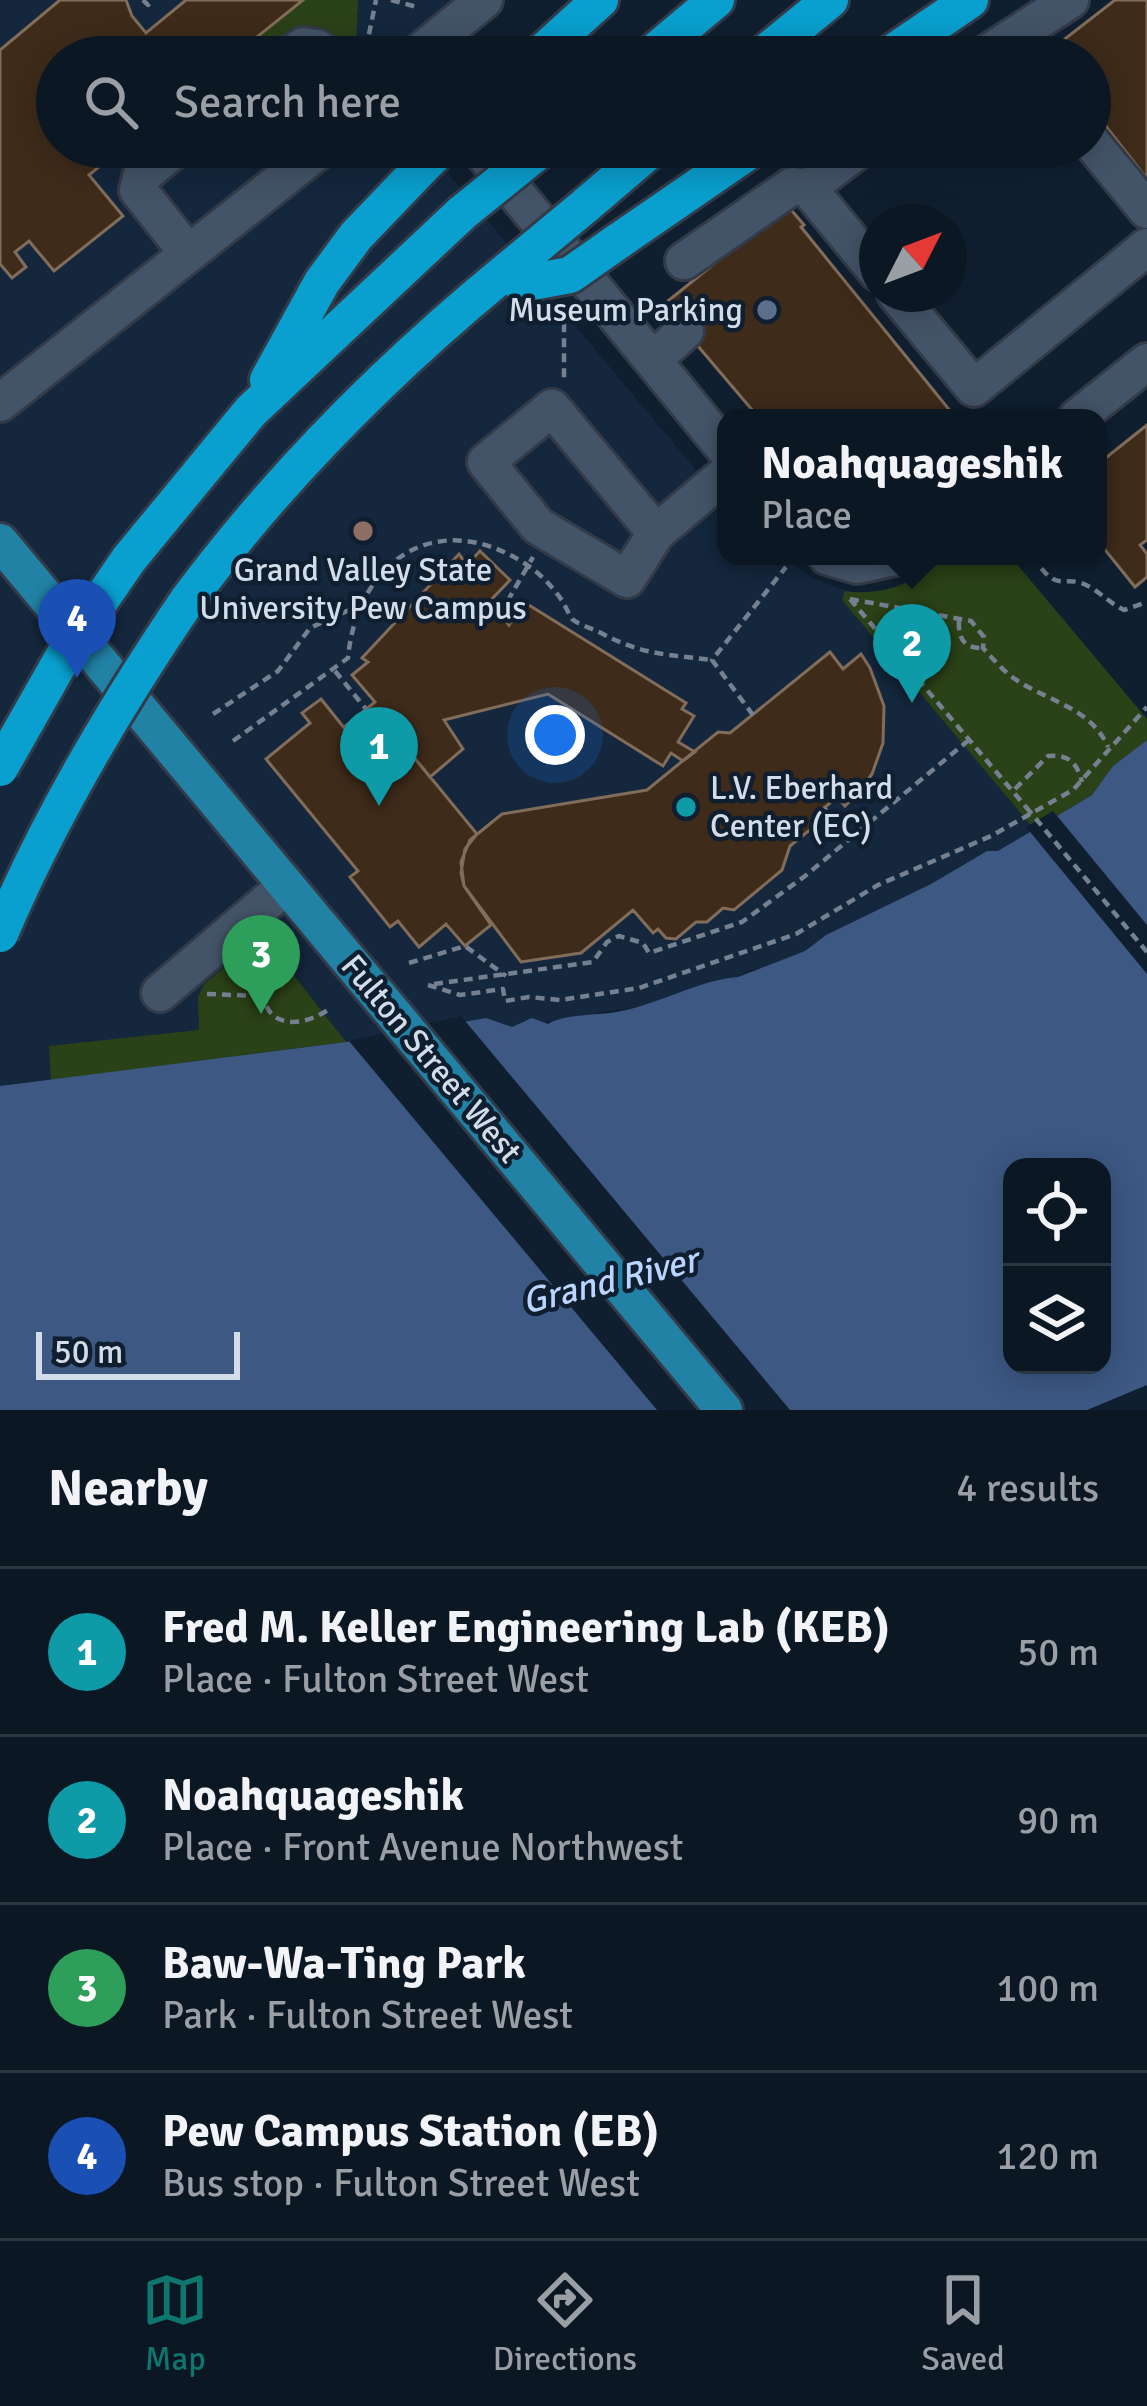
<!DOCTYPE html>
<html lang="en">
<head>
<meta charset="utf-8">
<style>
	:root { --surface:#0c1724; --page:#15202c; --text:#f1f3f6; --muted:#9a9fa6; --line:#2c3641; --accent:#0f766e }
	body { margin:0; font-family:Signika,sans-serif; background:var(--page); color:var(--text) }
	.controls { position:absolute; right:36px; bottom:36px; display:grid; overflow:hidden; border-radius:24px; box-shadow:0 6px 30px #0003 }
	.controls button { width:108px; height:108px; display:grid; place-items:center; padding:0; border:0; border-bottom:3px solid var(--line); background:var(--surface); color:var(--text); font:60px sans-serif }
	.compass { position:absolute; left:859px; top:204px; width:108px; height:108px; border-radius:50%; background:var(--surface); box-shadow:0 6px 30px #0003; rotate:48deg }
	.scale { position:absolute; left:36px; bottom:30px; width:204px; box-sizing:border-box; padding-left:12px; border:6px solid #d3dde9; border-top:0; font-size:33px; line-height:42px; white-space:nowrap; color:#d3dde9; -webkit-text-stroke:9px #101f30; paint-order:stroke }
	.you { position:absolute; left:555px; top:735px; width:42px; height:42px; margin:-30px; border:9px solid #fff; border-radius:50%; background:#1a73e8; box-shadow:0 0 0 18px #1a73e833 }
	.badge { display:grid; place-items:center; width:78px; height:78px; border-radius:50%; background:var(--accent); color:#fff; font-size:39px; font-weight:700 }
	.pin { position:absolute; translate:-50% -99px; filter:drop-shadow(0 3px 6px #0008) }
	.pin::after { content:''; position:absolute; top:63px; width:42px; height:36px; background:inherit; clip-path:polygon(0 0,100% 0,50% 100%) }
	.popup { position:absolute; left:717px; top:409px; width:390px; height:156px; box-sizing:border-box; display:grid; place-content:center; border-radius:24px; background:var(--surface); filter:drop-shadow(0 3px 9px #0005); font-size:39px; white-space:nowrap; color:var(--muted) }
	.popup b { font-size:45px; color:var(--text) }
	.popup::after { content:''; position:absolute; left:50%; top:100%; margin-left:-24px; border:24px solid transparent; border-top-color:var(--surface) }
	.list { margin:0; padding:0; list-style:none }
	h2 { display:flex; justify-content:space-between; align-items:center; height:156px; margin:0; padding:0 48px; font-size:51px }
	h2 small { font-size:39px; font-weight:400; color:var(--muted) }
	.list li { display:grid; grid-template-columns:78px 1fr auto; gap:36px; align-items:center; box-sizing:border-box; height:168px; padding:0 48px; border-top:3px solid var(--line) }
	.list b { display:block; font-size:45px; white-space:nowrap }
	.list p { margin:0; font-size:39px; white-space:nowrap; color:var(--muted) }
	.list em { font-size:39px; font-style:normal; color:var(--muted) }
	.icon { flex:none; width:66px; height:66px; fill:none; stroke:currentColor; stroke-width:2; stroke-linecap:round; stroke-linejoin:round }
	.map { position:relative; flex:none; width:1147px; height:1410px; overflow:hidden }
	.search { position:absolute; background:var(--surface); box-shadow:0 6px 30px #0003; left:36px; right:36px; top:36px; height:132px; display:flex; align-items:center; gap:30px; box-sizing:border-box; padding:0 42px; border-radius:66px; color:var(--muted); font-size:45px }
	.sheet { height:828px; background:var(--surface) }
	nav { display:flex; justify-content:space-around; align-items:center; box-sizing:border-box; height:168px; border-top:3px solid var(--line); background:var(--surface); font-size:33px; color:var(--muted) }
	nav a { display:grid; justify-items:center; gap:6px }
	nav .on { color:var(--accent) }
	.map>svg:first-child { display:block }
</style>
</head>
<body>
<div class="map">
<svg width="1147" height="1410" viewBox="0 0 1147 1410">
	<rect width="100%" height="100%" fill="#101f30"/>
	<path fill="#14273d" d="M 0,0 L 454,0 L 383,57 L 57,57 L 57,147 L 426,147 L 726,506 L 726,556 L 785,556 L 809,577 L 852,593 L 889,590 L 910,582 L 949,556 L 1010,556 L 1147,719 L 1147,740 L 1092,795 L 998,851 L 987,851 L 931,884 L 826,935 L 805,951 L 762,969 L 749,970 L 738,977 L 647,1005 L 512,1027 L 485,1018 L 346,1042 L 0,1086 Z"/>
	<path fill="#2b4117" d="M 303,0 L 358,0 L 356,49 L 346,57 L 232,57 Z
		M 949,556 L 1010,556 L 1147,719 L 1147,740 L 1113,766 L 1092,795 L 1034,829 L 842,600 L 845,591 C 886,597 918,580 949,556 Z
		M 263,936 L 346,1042 L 51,1080 L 49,1046 L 199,1030 L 198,997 L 204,984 Z"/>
	<path fill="#3c5883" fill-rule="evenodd" d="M 1147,740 L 1147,1385 L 1087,1410 L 0,1410 L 0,1086 L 346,1042 L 486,1018 L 512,1027 L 532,1018 L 548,1024 C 561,1015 592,1015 610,1013 C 652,1008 700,979 738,977 L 805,951 L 826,935 L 931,884 L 987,851 L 998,851 L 1092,795 L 1113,766 ZM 1012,1167 L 1102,1167 L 1102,1365 L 1012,1365 Z"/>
	<path fill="#101f30" d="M 1053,811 L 1147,925 L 1147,974 L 1026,827 Z
		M 461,1016 L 790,1410 L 657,1410 L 349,1041 Z"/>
	<path fill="#3e2b1a" stroke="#826c5a" stroke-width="3" d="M 60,0 L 126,0 L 132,16 L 146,33 L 186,0 L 303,0 L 232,57 L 57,57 L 57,147 L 123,147 L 89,175 L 123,216 L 54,271 L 29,241 L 15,252 L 26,267 L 12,278 L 0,264 L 0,50 Z
		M 1115,0 L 1147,0 L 1147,179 L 1090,106 L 1090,57 L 1052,57 L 1048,52 Z
		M 787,205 L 804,225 L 801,227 L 956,418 L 759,418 L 663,305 Z
		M 1147,425 L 1147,540 L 1140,545 L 1147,554 L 1147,577 L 1135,587 L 1098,541 L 1098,464 Z
		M 480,551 L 510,580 L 491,600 L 509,625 L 524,602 L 686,703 L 682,709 L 694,716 L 678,742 L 695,752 L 683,761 L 671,753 L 663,766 L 548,694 L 444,720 L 463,749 L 430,777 L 381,717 L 353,739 L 344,727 L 375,702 L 352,675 L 368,662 L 362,658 L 459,554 L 467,565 Z
		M 830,652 L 843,669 L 861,654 L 870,668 L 884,706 L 883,743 L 872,774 L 859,792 L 845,806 L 837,797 L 812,818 L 811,829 L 790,846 L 782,870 L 734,910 L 723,908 L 707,922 L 696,922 L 676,939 L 666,938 L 658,929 L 653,933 L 633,910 L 581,953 L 521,962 L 464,886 L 461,862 L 470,840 L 502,814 L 647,790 L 718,732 L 730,733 Z
		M 321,699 L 353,739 L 381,717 L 477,834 L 465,849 L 461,873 L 464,886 L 491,925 L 465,946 L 446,924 L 419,947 L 398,921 L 390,927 L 350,877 L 358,871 L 266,759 L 310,723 L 302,713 Z"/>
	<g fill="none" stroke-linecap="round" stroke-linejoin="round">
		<g stroke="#333b49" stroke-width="42">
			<path id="minor" d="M 288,57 L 303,46 L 317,48 L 329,57
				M 414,57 L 484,0
				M 982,57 L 1070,0
				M 1090,141 L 1147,210
				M 177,147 L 141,177 L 138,190 L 188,253
				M 478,147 L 726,450
				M 808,188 L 877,272
				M 684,261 L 792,186 L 808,188 L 862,147
				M 896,294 L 974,388 L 1147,247
				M 654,359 L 685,331
				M 0,403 L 323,147
				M 1077,418 L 1147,362
				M 656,533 L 552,408 L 486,462 L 538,526 L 627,579 L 656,533 L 726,474
				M 827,556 L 857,565 L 900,556
				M 160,993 L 286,886"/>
		</g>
		<g stroke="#333b49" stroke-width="42">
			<path id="major" d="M 0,542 L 724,1410"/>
		</g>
		<g stroke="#333b49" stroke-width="42">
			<path id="highway" d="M 537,57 L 600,0
				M 648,57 L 716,0
				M 760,57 L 830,0
				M 886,57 L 970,0
				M 586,205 L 654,147
				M 617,242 L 755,147
				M 268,380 L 322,282 L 356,236 L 423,166
				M 129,559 L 251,411 L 462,213
				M 187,601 C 280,476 388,368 509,269"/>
		</g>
		<path stroke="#758190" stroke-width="4.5" stroke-dasharray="9 6" stroke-linecap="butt" d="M 143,0 L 148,5 L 154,0
			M 391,0 L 417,7
			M 366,49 L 376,0
			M 556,311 L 564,321 L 564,381
			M 1033,556 C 1059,598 1062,571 1090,587 C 1102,594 1111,604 1124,610 L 1147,602
			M 850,599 L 971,621 L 984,637 L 983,648 C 994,660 1004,672 1018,681 C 1049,701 1092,709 1108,747
			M 850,599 L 1026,807
			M 500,614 L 533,557
			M 959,621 C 958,638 964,648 981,648
			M 335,671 L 366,709
			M 213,714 L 278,671 L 310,628 L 358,606
			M 753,715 L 712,660 L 786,567
			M 233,741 L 348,658 C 357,561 436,507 524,563 C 540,573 553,587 563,602 C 564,604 571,618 572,619 C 578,624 590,628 597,631 C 642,655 663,654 712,660
			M 1015,789 L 1048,756 C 1069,754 1077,763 1082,782
			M 824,808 L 848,836
			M 285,952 C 239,1002 277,1045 331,1008
			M 409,963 L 465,946 L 506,976
			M 434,984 L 593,962 L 607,942 L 619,936 L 643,943 L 649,953 L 742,922 L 805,876 L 970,739
			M 428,985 L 460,995 L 503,989 L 505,1001 L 529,997 L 560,1000 L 639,988 L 796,934 L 878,885 L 991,836 L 1073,790 L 1147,707
			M 207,994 L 261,996"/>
		<use href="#minor" stroke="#445468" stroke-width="36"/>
		<use href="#major" stroke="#2182a6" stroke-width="36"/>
		<use href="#highway" stroke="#09a0cf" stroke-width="36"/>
		<g stroke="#333b49" stroke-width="42" stroke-linecap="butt">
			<path id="highway-bridge" d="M 423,166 L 442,147
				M 462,213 L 541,149
				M 509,269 L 586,205
				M 521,284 L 570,275 L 617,242
				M 0,768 L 68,648 L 129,559
				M 0,934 C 50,816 115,707 187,601"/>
		</g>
		<path stroke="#758190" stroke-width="4.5" stroke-dasharray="9 6" stroke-linecap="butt" d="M 1026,807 L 1147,952"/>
		<use href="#highway-bridge" stroke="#09a0cf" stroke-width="36"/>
	</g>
	<circle fill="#5c6f8a" stroke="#101f30" stroke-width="4.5" cx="767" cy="310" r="12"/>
	<circle fill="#8d6e63" stroke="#101f30" stroke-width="4.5" cx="363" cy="531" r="12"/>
	<circle fill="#0f9aa8" stroke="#101f30" stroke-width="4.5" cx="686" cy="807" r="12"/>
	<g text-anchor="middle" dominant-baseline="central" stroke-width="9" stroke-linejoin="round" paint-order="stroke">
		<g font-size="33" fill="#d3dde9" stroke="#101f30" text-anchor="end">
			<text x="743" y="310">Museum Parking</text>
			<text x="363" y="570" text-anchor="middle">Grand Valley State<tspan x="363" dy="38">University Pew Campus</tspan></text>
			<text x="710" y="788" text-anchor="start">L.V. Eberhard<tspan x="710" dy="38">Center (EC)</tspan></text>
		</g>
		<g font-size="33" fill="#d3dde9" stroke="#101f30">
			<text transform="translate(431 1059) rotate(50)">Fulton Street West</text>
		</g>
		<g font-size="36" font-style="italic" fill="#bad5ff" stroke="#101f30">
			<text transform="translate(610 1281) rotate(-14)">Grand River</text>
		</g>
	</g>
</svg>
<div class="controls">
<button><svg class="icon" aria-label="locate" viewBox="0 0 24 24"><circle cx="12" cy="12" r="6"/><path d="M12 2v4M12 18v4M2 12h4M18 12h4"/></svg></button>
<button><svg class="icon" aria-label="layers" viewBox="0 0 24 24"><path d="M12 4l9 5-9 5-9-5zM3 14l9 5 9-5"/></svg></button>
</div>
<svg class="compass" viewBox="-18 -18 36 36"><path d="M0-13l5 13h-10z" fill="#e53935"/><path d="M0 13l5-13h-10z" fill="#9a9fa6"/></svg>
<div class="scale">50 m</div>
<div class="you"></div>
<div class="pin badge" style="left:379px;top:806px;background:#0f9aa8">1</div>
<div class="pin badge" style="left:912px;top:703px;background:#0f9aa8">2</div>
<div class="popup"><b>Noahquageshik</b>Place</div>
<div class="pin badge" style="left:261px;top:1014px;background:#2e9e5b">3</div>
<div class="pin badge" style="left:77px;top:678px;background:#1a4fb4">4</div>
<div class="search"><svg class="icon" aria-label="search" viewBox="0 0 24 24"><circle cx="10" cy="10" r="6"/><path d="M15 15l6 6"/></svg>Search here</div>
</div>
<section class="sheet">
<h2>Nearby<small>4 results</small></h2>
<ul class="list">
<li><span class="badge" style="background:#0f9aa8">1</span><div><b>Fred M. Keller Engineering Lab (KEB)</b><p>Place · Fulton Street West</p></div><em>50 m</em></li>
<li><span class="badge" style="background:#0f9aa8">2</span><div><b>Noahquageshik</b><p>Place · Front Avenue Northwest</p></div><em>90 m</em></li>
<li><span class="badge" style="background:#2e9e5b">3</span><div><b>Baw-Wa-Ting Park</b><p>Park · Fulton Street West</p></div><em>100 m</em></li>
<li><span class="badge" style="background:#1a4fb4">4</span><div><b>Pew Campus Station (EB)</b><p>Bus stop · Fulton Street West</p></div><em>120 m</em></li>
</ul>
</section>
<nav>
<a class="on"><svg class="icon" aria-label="map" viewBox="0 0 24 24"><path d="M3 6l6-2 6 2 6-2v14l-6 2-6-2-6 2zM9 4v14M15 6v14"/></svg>Map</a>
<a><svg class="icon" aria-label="directions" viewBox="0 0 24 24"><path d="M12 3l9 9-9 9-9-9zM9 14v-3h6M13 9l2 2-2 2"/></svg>Directions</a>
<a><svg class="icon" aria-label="saved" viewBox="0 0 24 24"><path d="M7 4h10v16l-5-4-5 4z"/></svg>Saved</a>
</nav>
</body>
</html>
